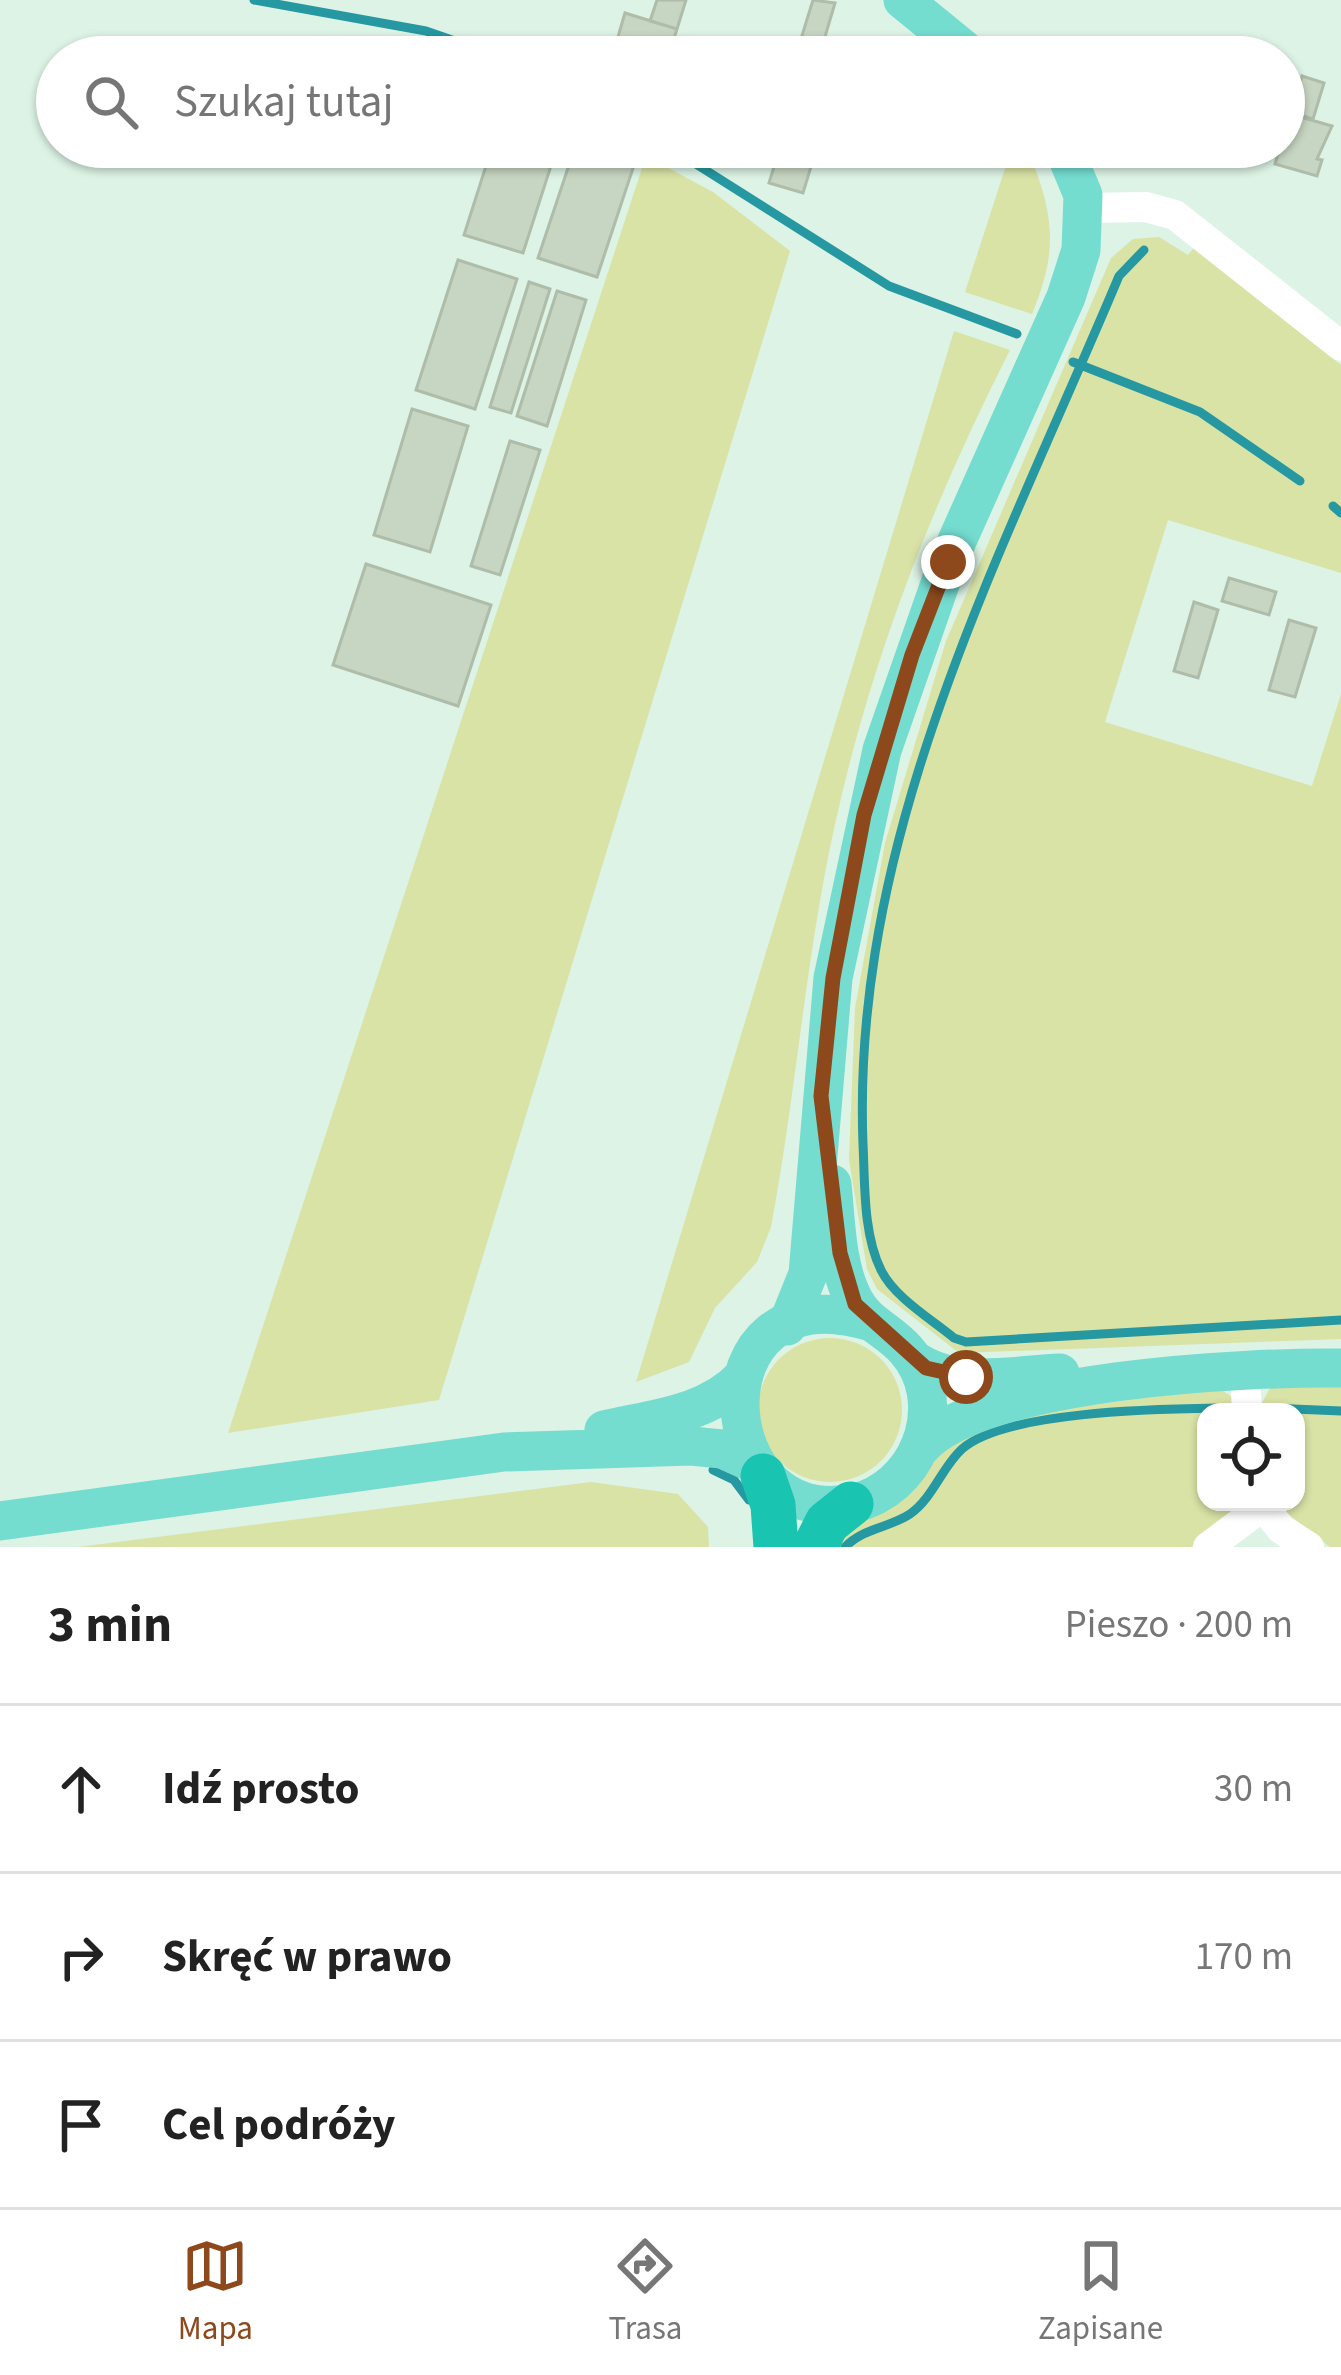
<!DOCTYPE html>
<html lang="pl">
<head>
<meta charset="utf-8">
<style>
	:root { --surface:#fff; --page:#f6f6f6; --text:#222; --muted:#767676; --line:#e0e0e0; --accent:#8d491c }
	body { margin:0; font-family:"Source Sans 3",sans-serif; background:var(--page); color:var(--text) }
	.controls { position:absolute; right:36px; bottom:36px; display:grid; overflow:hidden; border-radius:24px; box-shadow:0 3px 9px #0004 }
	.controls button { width:108px; height:108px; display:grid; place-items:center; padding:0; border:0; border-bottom:3px solid var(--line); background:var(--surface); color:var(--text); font:60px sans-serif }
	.stop { position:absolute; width:36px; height:36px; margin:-27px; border:9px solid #8d491c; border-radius:50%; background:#fff }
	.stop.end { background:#8d491c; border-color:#fff; box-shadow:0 3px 12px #0008 }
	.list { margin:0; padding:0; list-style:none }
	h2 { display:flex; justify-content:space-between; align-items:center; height:156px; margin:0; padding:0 48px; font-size:51px }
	h2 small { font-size:39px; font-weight:400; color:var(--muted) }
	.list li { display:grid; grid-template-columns:78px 1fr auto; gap:36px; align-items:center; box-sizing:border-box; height:168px; padding:0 48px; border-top:3px solid var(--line) }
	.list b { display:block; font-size:45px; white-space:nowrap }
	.list em { font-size:39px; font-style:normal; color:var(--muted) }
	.icon { flex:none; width:66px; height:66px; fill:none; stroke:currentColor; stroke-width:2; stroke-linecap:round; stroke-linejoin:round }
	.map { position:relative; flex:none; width:1341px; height:1547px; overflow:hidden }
	.search { position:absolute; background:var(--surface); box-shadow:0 3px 9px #0004; left:36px; right:36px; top:36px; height:132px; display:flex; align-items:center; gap:30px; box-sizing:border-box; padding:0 42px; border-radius:66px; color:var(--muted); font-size:45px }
	.sheet { height:660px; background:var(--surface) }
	nav { display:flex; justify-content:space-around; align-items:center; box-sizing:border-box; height:168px; border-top:3px solid var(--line); background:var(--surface); font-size:33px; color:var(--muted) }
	nav a { display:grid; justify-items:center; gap:6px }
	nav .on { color:var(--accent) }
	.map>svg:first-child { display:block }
</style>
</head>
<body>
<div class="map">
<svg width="1341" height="1547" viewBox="0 0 1341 1547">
	<rect width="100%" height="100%" fill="#dcf3e5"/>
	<path fill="#d9e3a6" d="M 1012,147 L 1027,147 C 1053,212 1060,247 1032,314 L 965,292 Z
		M 646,156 L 713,192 L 790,251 L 439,1400 L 228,1433 Z
		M 1159,237 L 1188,255 L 1194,248 L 1341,365 L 1341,573 L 1168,520 L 1105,722 L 1312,786 L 1341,694 L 1341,1339 L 959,1353 L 877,1289 L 867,1269 L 849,1160 L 855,1008 L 885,843 L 946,641 L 1111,258 L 1133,239 Z
		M 954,331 L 1010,350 C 938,492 879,638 842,794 C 807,936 798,1083 771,1227 L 757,1262 L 715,1308 L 689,1362 L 636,1382 Z
		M758 1410a72 72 0 1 1 144 0a72 72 0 1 1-144 0Z
		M 1341,1383 L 1341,1547 L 1330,1547 L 1273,1502 L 1296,1502 L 1296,1412 L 1257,1412 L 1270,1388 Z
		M 1218,1388 L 1234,1398 L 1236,1412 L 1206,1412 L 1206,1502 L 1242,1503 L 1195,1547 L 828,1547 L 920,1474 L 975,1421 Z
		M 591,1482 L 678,1494 L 708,1527 L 709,1547 L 78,1547 Z"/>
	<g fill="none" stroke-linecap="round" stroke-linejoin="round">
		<path stroke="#2598a1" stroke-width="9" d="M 254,0 L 426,31 L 501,57
			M 669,147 L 889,286 L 1017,334
			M 1144,250 L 1119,276 C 1002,555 851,833 863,1144 C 865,1183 863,1234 881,1270 C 894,1297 931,1319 954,1338 L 966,1342 L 1341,1320
			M 1073,362 L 1200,412 L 1300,481
			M 1333,506 L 1341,513
			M 1269,1408 L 1341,1411
			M 713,1470 L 734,1480 L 749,1500
			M 845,1547 C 863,1528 889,1528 910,1514 C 933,1498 942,1467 962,1449 C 1006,1410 1166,1409 1225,1408"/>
	</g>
	<path fill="#c7d6c2" stroke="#aebca9" stroke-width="3" d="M 657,0 L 686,0 L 677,29 L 650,21 Z
		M 813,0 L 835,3 L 819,57 L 802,57 L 796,55 Z
		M 625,13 L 677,29 L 668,57 L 612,57 Z
		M 1302,76 L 1324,83 L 1313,119 L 1291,112 Z
		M 1290,114 L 1332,126 L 1317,159 L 1322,160 L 1317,176 L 1275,164 Z
		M 492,147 L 557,147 L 523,253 L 464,235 Z
		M 575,147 L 640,147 L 597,277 L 538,258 Z
		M 780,147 L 817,147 L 803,193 L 769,183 Z
		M 959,147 L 1003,147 L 995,164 Z
		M 458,260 L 517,279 L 475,409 L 416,390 Z
		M 529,282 L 550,289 L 511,413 L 490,407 Z
		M 557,291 L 586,300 L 547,426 L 517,416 Z
		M 412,409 L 468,426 L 430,552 L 374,535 Z
		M 510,441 L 540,450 L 500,575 L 471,566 Z
		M 366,564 L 491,605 L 458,706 L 333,665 Z
		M 1229,578 L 1276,592 L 1269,615 L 1222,601 Z
		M 1194,602 L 1218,610 L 1198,678 L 1174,671 Z
		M 1289,620 L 1316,628 L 1295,697 L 1269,690 Z"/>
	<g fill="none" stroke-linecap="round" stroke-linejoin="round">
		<path stroke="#fff" stroke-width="30" d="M 1085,208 L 1146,207 L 1175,215 L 1341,346
			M 1245,1371 L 1247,1412
			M 1260,1502 L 1281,1529 L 1309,1547
			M 1208,1547 L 1263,1506"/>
		<path stroke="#75dcd0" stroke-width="39" d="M 903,0 L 973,57
			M 832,1184 C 836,1222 836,1267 854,1300 C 865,1323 890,1331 906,1350 C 949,1399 924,1478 865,1500 C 707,1547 688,1265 871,1322
			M 787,1326 L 808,1274 L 833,978 L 882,750 L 948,561 L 1066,297 L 1081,250 L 1083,195 L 1063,147
			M 913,1359 C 954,1389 1012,1375 1060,1373
			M 604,1430 C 651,1419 707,1415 742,1378
			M 921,1447 C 981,1379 1248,1367 1341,1368
			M 0,1521 L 504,1452 L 691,1446 L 722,1449 L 751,1462"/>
		<path stroke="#19c4b0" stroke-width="45" d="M 763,1476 L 773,1505 L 776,1547
			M 815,1547 L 827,1523 L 851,1504"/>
	</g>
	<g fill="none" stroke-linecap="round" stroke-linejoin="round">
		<path stroke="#8d491c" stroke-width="15" d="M 948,562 L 912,655 L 864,815 L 833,978 L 821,1096 L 840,1253 L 855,1304 L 926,1368 L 966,1377"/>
	</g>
</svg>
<div class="controls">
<button><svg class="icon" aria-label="locate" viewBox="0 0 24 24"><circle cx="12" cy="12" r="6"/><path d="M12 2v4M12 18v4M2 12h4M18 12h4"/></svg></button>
</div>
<div class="stop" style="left:966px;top:1377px"></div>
<div class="stop end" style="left:948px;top:562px"></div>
<div class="search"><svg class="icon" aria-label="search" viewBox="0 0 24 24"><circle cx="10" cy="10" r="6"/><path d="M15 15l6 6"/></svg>Szukaj tutaj</div>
</div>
<section class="sheet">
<h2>3 min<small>Pieszo · 200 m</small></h2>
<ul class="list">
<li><svg class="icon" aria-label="ahead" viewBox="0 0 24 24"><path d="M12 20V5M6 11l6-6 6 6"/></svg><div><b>Idź prosto</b></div><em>30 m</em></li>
<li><svg class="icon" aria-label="right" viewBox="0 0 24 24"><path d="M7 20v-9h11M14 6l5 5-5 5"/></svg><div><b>Skręć w prawo</b></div><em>170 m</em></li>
<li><svg class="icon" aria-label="arrive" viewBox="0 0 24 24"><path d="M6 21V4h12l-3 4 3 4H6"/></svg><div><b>Cel podróży</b></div></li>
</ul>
</section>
<nav>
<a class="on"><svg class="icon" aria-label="map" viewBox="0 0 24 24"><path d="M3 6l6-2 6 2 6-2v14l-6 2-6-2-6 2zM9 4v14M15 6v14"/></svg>Mapa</a>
<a><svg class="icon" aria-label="directions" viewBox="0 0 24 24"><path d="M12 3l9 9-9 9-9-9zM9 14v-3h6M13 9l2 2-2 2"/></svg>Trasa</a>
<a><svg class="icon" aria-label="saved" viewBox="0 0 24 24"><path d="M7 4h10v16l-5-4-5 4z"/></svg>Zapisane</a>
</nav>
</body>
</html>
